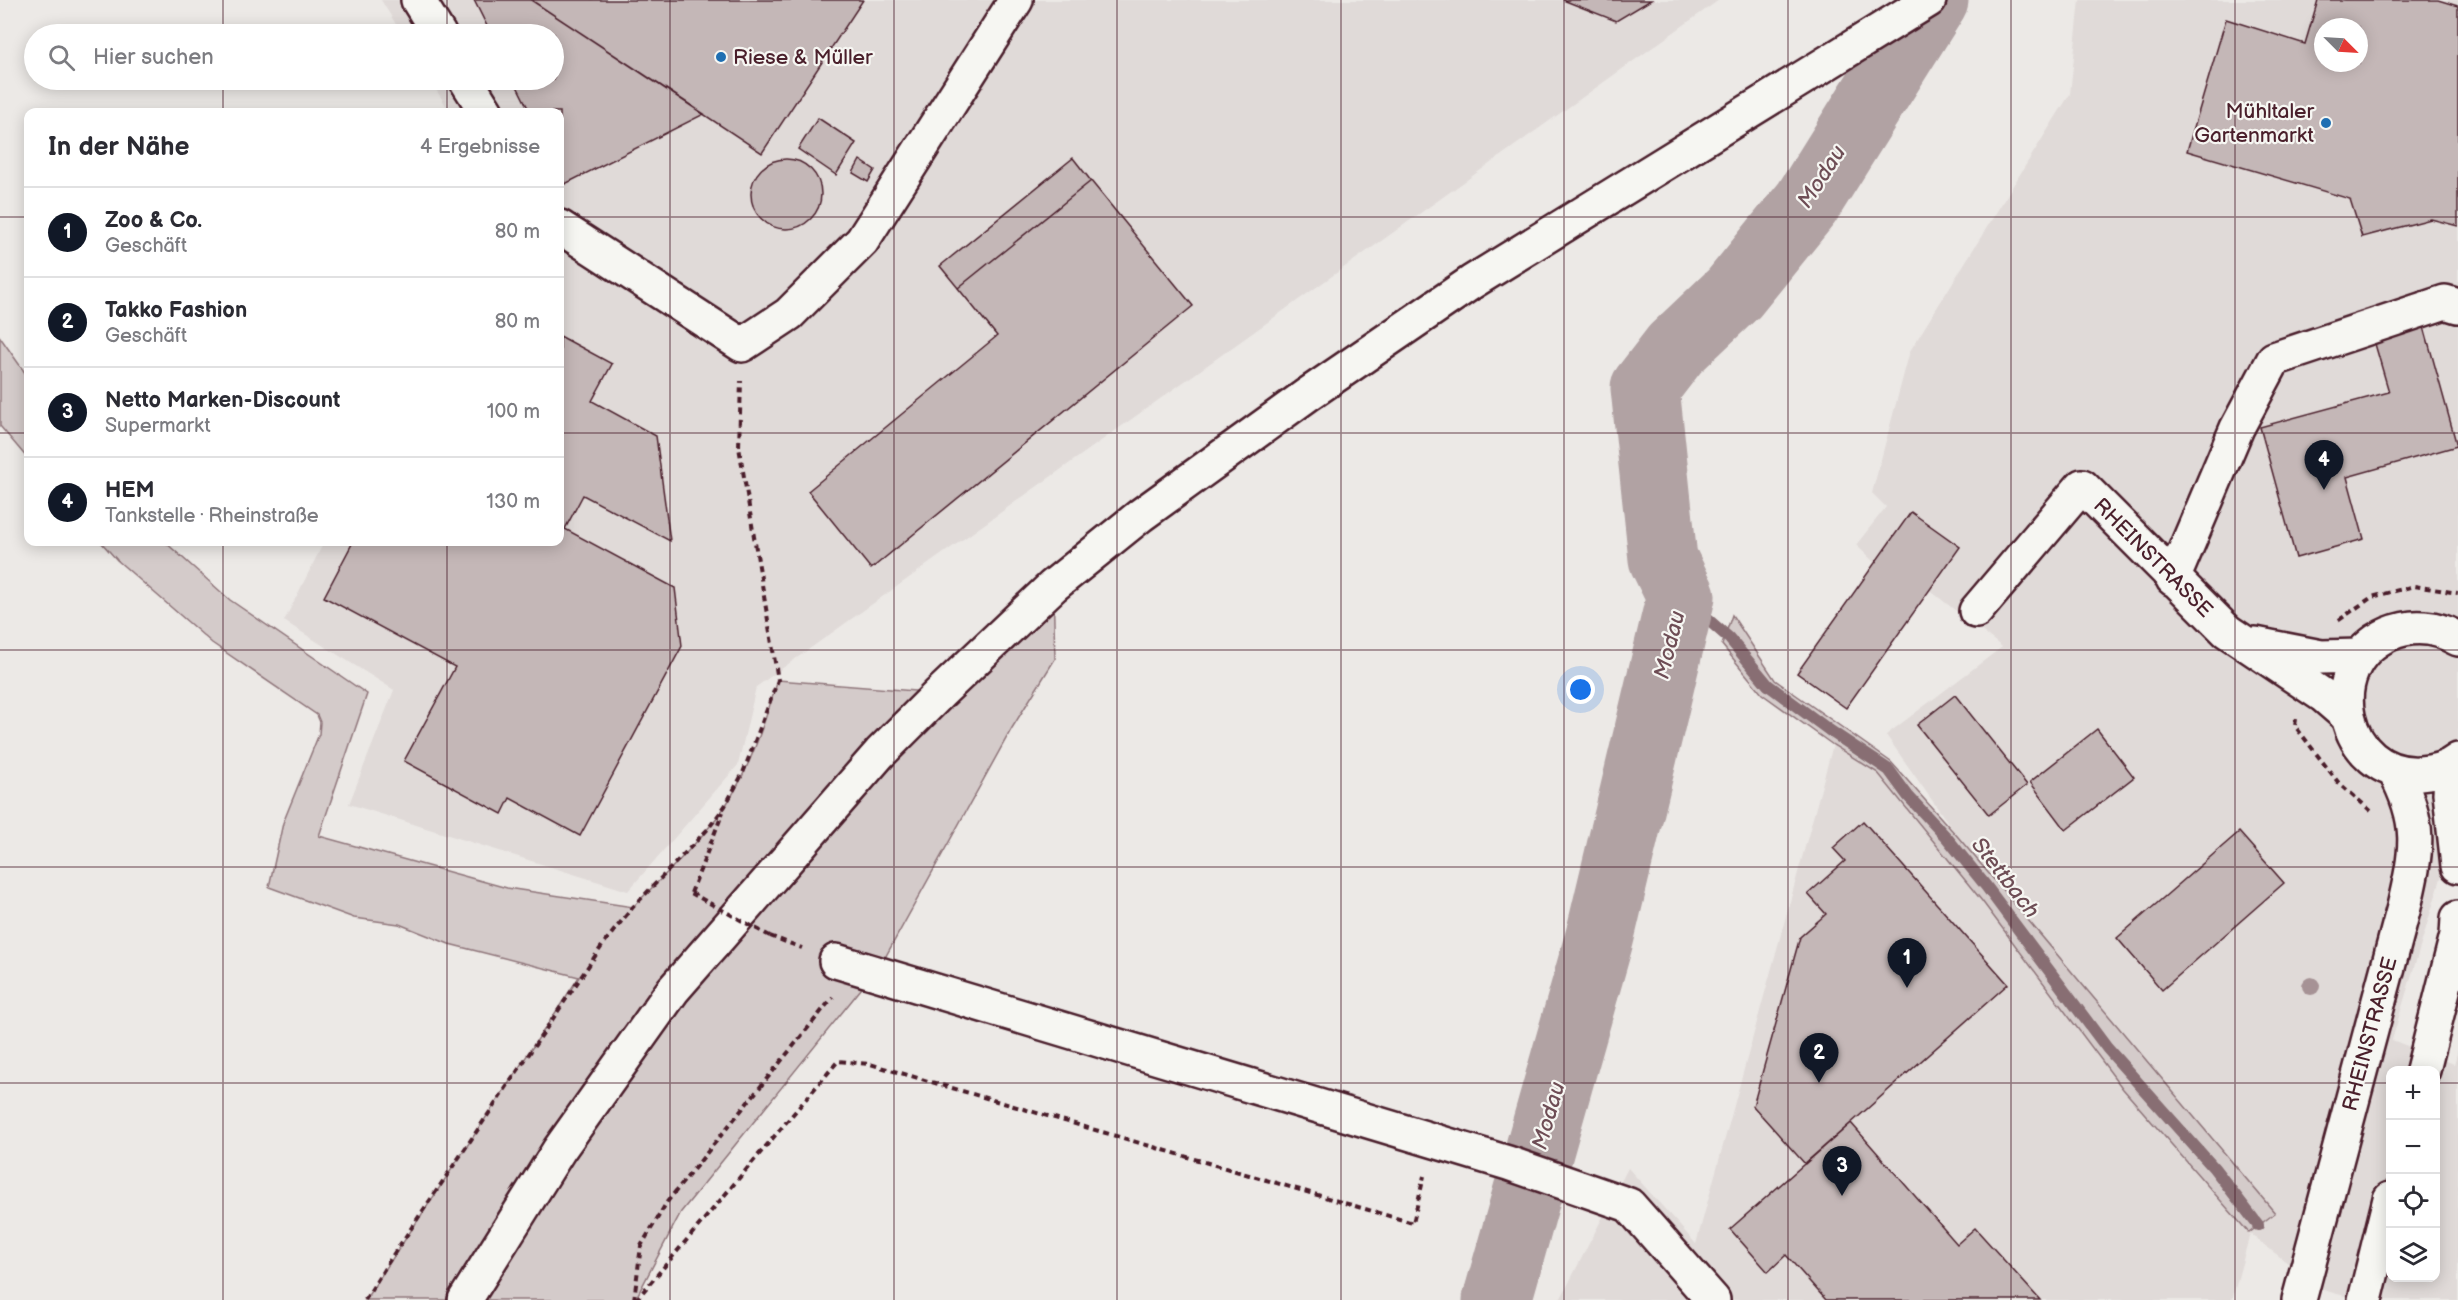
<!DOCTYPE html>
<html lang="de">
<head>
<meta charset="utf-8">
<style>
	:root { --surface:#fff; --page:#f7f7f7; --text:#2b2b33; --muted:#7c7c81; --line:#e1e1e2; --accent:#111827 }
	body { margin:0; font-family:"Balsamiq Sans",sans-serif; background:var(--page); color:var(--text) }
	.controls { position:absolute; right:18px; bottom:18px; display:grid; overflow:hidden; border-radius:12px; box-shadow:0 3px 15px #0003 }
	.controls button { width:54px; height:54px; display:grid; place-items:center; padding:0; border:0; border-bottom:2px solid var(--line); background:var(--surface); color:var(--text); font:30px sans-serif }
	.compass { position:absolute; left:2314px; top:18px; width:54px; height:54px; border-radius:50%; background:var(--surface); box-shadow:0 3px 15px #0003; rotate:114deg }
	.you { position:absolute; left:1581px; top:690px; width:21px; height:21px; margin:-15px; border:4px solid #fff; border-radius:50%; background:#1a73e8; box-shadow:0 0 0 9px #1a73e833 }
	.badge { display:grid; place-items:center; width:39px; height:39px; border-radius:50%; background:var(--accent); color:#fff; font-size:20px; font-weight:700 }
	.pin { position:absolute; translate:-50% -50px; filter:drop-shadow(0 2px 3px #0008) }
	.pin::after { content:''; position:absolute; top:32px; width:21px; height:18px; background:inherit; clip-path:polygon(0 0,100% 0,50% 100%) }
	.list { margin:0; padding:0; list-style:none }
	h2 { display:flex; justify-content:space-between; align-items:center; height:78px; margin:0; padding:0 24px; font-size:26px }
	h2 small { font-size:20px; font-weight:400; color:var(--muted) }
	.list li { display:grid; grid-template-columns:39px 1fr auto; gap:18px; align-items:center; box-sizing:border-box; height:90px; padding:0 24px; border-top:2px solid var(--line) }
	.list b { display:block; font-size:22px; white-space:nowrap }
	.list p { margin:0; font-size:20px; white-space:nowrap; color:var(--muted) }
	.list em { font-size:20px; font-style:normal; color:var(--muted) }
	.icon { flex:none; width:33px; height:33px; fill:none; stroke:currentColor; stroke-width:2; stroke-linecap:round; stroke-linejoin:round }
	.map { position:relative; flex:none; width:2458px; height:1300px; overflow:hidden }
	.search { position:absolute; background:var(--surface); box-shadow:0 3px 15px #0003; left:24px; top:24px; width:540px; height:66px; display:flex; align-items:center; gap:15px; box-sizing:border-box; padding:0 21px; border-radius:33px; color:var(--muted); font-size:22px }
	.panel { position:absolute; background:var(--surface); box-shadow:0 3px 15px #0003; left:24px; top:108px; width:540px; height:438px; border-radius:12px }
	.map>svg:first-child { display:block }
</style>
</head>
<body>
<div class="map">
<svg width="2458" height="1300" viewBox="0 0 2458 1300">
	<rect width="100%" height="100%" fill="#ece9e6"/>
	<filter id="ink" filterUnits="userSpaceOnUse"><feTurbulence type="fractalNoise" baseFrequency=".0167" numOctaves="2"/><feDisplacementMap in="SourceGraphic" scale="12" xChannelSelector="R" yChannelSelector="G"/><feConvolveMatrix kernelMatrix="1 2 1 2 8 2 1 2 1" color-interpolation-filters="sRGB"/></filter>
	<g filter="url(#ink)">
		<path fill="#e0dad8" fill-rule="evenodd" d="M 381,0 L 1719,0 L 756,687 L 738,765 L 628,891 L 349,804 L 394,690 L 284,621 L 324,542 L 560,542 L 560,112 L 450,112 L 430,80 L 554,80 L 554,34 L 402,34 Z
			M 2080,0 L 2458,0 L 2458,822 L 2392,1040 L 2454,1064 L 2458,1051 L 2458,1300 L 2359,1300 L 2323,1290 L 2250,1234 L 2232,1300 L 1560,1300 L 1628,1168 L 1696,1244 L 1833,745 L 1878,773 L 1982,902 L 2027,962 L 2249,1233 L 2275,1214 L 1958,837 L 1886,735 L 2002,647 L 1923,585 L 1892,540 L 1874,562 L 1856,545 L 1886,507 L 1872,493 L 1910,351 L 2070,94 ZM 2323,27 L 2359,27 L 2359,63 L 2323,63 ZM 2390,1070 L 2436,1070 L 2436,1278 L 2390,1278 Z"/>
		<path fill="#d4cbca" stroke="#8f757a" stroke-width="1.5" d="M 0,337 L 28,377 L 28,459 L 0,426 Z
			M 101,542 L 165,542 L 230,600 L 367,694 L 319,836 L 507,888 L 633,907 C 664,875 698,844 724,808 C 750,770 764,723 778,680 L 940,693 L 1053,586 L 1055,659 L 1012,728 L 882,963 L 681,1212 L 635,1300 L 365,1300 L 579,977 L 449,944 L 399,924 L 354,918 L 269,887 L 283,823 L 319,734 L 320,722 L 317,715 L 212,643 L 117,560 Z
			M 1732,615 L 1775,680 L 1891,762 L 1958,837 L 2275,1213 L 2249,1233 L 2123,1089 L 1982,901 L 1878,773 L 1833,745 L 1762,694 L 1722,645 Z"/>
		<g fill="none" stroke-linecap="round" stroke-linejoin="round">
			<path stroke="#886e73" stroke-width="12" d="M 1681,596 L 1729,638 L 1768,685 L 1829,730 L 1889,770 L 1908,796 L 1947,838 L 1986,886 L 2107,1048 L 2214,1168 L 2258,1225"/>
			<path stroke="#b1a2a3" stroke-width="69" d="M 1497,1300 L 1600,936 L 1681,596 L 1663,559 L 1645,388 L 1675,349 L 1734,293 L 1807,203 L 1934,0"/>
		</g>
		<path fill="#c4b7b7" stroke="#4a1f2b" stroke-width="1.5" fill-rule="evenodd" d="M 474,0 L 531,0 L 704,114 L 565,184 L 560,172 L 560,112 L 530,112 L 514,80 L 554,80 L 554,34 L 491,34 Z
			M 531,0 L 863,0 L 762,153 Z
			M 1563,0 L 1651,0 L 1616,21 Z
			M 2318,0 L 2438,0 L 2458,6 L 2458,226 L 2431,219 L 2362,237 L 2350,199 L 2187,151 L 2226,19 L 2305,44 ZM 2323,27 L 2359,27 L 2359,63 L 2323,63 Z
			M 818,118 L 856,143 L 836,175 L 798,149 Z
			M 1073,158 L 1091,181 L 958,288 L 940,266 Z
			M751 194a35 35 0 1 1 70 0a35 35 0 1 1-70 0Z
			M 860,160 L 875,170 L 868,182 L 853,173 Z
			M 1091,181 L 1193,306 L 871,569 L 808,491 L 997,336 L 958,288 Z
			M 2423,323 L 2457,446 L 2347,477 L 2364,539 L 2296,558 L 2260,427 L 2389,392 L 2373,337 Z
			M 560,336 L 612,364 L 592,401 L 656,436 L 670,541 L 583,495 L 565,529 L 675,588 L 682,646 L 580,836 L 510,798 L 502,814 L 404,761 L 455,667 L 324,597 L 353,542 L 560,542 Z
			M 1911,512 L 1960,547 L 1846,708 L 1797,673 Z
			M 1955,695 L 2027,785 L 1989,815 L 1917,725 Z
			M 2097,729 L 2134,777 L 2066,830 L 2030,782 Z
			M 1863,821 L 2008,984 L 1805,1164 L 1753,1106 L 1800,937 L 1826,914 L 1808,894 L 1845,861 L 1833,848 Z
			M 2239,832 L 2284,883 L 2162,990 L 2117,938 Z
			M 1851,1123 L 1957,1244 L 1975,1228 L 2040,1300 L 1826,1300 L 1786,1255 L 1768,1272 L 1730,1229 Z"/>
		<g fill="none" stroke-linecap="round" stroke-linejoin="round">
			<g stroke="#4a1f2b" stroke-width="38">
				<path id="minor" d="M 418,0 L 439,34
					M 466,80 L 486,112
					M 560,227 L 742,345 L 789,314 L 862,241 L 1016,0
					M 2173,579 L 2237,428 L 2274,359 L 2445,302 L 2458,306
					M 1976,611 L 2082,486 L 2227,631 L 2324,696 L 2346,715
					M 2255,644 L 2321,657 L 2360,656
					M 836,961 L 1508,1163 L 1629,1205 L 1713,1300"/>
			</g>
			<g stroke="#4a1f2b" stroke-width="38">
				<path id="major" d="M 2458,639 C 2436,626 2412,624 2389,634 C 2317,665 2342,778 2420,773 C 2434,772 2447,769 2458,760
					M 2452,765 L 2450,793 L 2458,866
					M 2423,1070 L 2457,935 L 2458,918
					M 465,1300 L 559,1150 L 673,990 L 880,753 L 940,693 L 1053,586 L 1141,515 L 1307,395 L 1472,282 L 1929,0
					M 2299,1300 L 2404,907 C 2417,851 2423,823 2394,770
					M 2365,1300 L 2390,1199"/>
			</g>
			<path stroke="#4a1f2b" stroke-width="4" stroke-dasharray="6 4.5" stroke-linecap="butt" d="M 2339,620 L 2372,597 L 2414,586 L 2458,593
				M 2296,719 L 2295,726 L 2338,782 L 2371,811
				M 691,893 L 723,812
				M 770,936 L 802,948
				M 365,1300 L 391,1258 L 604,943 L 633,907 L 708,829 L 725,806 L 743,773 L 778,680 L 739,447 L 741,381
				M 634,1300 L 641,1246 L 667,1202 L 833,997
				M 636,1300 L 838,1061 L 870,1064 L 1413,1223 L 1424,1176"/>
			<use href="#minor" stroke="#f6f6f2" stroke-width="33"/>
			<use href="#major" stroke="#f6f6f2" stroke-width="33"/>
			<path stroke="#4a1f2b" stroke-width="4" stroke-dasharray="6 4.5" stroke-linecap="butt" d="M 691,893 L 770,936"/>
		</g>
		<circle fill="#a69295" cx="2311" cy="986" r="9"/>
	</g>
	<path fill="none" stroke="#4a1f2b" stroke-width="1.5" stroke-opacity="0.55" d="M 223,0 L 223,34M 447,0 L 447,34M 670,0 L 670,1300M 894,0 L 894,1300M 1117,0 L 1117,1300M 1341,0 L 1341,1300M 1564,0 L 1564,1300M 1788,0 L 1788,1300M 2011,0 L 2011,1300M 2235,0 L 2235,1300M 223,80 L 223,112M 447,80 L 447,112M 0,217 L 28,217M 560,217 L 2458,217M 0,433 L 28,433M 560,433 L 2458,433M 223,542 L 223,1300M 447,542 L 447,1300M 0,650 L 2458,650M 0,867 L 2458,867M 0,1083 L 2390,1083M 2436,1083 L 2458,1083"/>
	<g fill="#1f6fb2" stroke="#f6f6f2" stroke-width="2">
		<circle cx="721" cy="57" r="6"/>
		<circle cx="2326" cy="123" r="6"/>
	</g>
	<g text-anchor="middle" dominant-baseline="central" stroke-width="4.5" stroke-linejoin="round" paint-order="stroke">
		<g font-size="21" fill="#4a1f2b" stroke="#f6f6f2" text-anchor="start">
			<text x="733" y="57">Riese &amp; Müller</text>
			<text x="2314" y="111" text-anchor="end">Mühltaler<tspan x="2314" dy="24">Gartenmarkt</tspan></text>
		</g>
		<g font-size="21" fill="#4a1f2b" stroke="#f6f6f2">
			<text transform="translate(2153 558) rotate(45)">RHEINSTRASSE</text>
			<text transform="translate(2370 1034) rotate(-75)">RHEINSTRASSE</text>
		</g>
		<g font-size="22" font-style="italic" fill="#6e4d55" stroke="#f6f6f2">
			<text transform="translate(1822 177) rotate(-57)">Modau</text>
			<text transform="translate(1670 645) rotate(-76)">Modau</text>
			<text transform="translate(2005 878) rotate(52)">Stettbach</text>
			<text transform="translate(1549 1116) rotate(-74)">Modau</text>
		</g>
	</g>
</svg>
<div class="controls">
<button>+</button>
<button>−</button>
<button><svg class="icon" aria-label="locate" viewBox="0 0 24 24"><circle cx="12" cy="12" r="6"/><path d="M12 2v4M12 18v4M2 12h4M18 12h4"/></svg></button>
<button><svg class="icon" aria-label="layers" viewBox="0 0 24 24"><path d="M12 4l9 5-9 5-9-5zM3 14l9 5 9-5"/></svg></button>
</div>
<svg class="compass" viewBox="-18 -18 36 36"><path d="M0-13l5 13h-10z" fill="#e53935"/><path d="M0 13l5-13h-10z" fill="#7c7c81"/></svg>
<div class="you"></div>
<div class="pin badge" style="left:1907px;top:988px">1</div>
<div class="pin badge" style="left:1819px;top:1083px">2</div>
<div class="pin badge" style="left:1842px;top:1196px">3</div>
<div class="pin badge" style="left:2324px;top:490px">4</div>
<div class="search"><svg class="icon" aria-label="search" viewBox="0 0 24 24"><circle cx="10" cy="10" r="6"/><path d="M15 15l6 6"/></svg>Hier suchen</div>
<section class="panel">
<h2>In der Nähe<small>4 Ergebnisse</small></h2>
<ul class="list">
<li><span class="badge">1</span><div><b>Zoo &amp; Co.</b><p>Geschäft</p></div><em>80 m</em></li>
<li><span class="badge">2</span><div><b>Takko Fashion</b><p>Geschäft</p></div><em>80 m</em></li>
<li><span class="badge">3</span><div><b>Netto Marken-Discount</b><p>Supermarkt</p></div><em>100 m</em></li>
<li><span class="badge">4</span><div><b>HEM</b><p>Tankstelle · Rheinstraße</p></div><em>130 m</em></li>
</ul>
</section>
</div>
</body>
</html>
